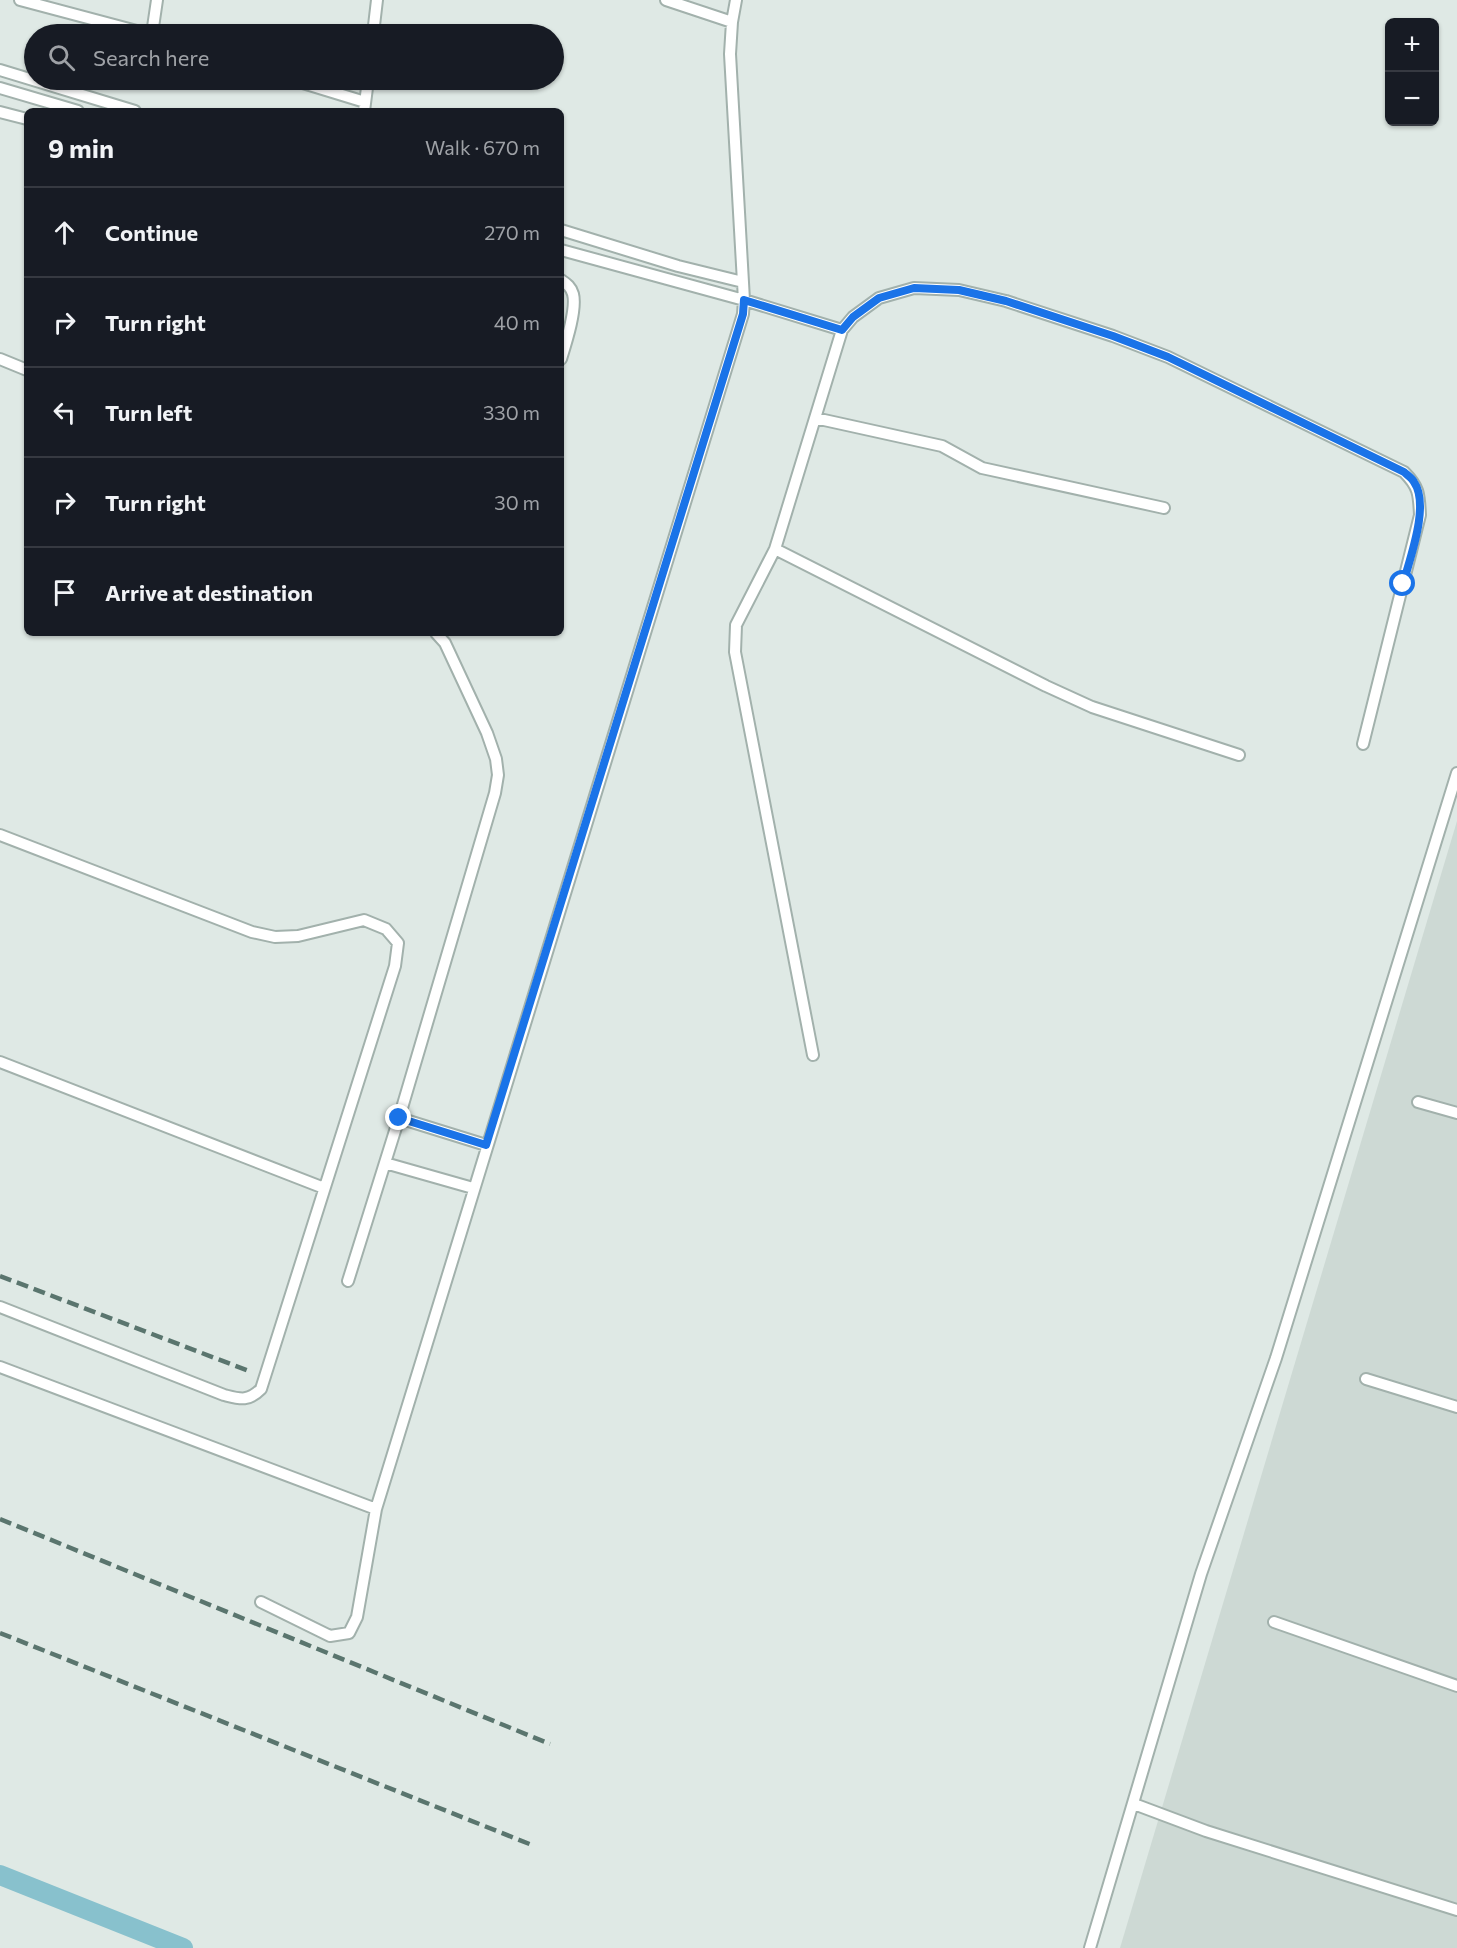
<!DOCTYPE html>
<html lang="en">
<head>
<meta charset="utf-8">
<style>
	:root { --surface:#171b24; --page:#242831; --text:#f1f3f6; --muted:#9ea1a6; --line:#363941 }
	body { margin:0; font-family:Commissioner,sans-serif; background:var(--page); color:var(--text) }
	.controls { position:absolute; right:18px; top:18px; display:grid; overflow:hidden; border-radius:9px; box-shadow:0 2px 4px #0004 }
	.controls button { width:54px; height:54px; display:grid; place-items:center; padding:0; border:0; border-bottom:2px solid var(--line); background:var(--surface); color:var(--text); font:30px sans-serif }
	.stop { position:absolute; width:18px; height:18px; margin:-14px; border:4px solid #1a73e8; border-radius:50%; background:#fff }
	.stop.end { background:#1a73e8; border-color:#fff; box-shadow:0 2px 6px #0008 }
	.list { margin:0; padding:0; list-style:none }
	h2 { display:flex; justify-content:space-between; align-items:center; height:78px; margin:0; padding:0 24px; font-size:26px }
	h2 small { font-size:20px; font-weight:400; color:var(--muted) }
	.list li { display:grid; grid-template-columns:39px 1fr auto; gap:18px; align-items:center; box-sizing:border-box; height:90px; padding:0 24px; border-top:2px solid var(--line) }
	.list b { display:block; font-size:22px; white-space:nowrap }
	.list em { font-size:20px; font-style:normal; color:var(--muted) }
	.icon { flex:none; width:33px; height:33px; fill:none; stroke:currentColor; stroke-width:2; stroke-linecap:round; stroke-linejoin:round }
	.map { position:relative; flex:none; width:1457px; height:1948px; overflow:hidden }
	.search { position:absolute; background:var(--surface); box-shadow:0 2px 4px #0004; left:24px; top:24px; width:540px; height:66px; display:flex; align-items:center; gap:15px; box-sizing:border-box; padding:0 21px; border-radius:33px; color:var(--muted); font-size:22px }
	.panel { position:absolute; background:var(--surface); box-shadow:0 2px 4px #0004; left:24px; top:108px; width:540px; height:528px; border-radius:9px }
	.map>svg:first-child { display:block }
</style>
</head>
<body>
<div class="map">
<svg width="1457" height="1948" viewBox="0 0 1457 1948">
	<rect width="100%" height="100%" fill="#dfe9e5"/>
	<path fill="#cdd9d4" d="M 1457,821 L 1457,1948 L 1120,1948 Z"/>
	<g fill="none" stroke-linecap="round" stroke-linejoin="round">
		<path stroke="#88c1cd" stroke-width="20" d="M 0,1875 L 183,1948"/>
		<g stroke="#a2b1ac" stroke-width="14">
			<path id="lane" d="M 20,0 L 148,34
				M 666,0 L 732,22
				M 152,34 L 157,0
				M 373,34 L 377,0
				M 0,70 L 135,111
				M 293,80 L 365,102
				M 0,88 L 78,111
				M 364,111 L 368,80
				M 0,112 L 27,119
				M 561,230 L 678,266 L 743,282
				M 561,250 L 744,300 L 842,330
				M 561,280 C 567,284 571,287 573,294 C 577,309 566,343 561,359
				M 0,359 L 27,370
				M 815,418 L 942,446 L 982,468 L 1164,508
				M 775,549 L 1046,686 L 1092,707 L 1239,755
				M 0,835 L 252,932 L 275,937 L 298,936 L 364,920 L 386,929 L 398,943 L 395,966 L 261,1389 C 248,1402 240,1399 224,1395 L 0,1307
				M 813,1055 L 735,652 L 736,625 L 775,549 L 842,330 L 853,317 L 879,298 L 914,288 L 959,290 L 1006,301 L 1113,336 L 1168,357 L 1404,472 C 1419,487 1419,494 1420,515 L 1363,744
				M 0,1062 L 324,1188
				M 1418,1102 L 1457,1113
				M 399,1118 L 486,1145
				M 385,1163 L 473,1188
				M 348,1281 L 399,1118 L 495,793 L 498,775 L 496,759 L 487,733 L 445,643 L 436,633
				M 0,1367 L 376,1509
				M 1366,1379 L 1457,1407
				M 261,1602 L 330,1636 L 349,1633 L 357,1617 L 376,1509 L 743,314 L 744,300 L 730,54 L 732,22 L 736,0
				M 1274,1622 L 1457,1686
				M 1134,1804 L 1206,1831 L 1457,1910
				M 1090,1948 L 1201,1574 L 1276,1358 L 1457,773"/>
		</g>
		<use href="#lane" stroke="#fff" stroke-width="10"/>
		<path stroke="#5a756e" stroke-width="4.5" stroke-dasharray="12 6" stroke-linecap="butt" d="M 0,1276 L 249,1371
			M 0,1519 L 550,1744
			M 0,1633 L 532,1845"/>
	</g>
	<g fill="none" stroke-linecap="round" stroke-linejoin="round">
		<path stroke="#1a73e8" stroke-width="8" d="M 399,1118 L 486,1145 L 743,314 L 744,300 L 842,330 L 853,317 L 879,298 L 914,288 L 959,290 L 1006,301 L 1113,336 L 1168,357 L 1404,472 C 1407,475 1412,478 1414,482 C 1430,505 1410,558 1403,584"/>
	</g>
</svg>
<div class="controls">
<button>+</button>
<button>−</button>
</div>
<div class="stop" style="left:1403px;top:584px"></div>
<div class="stop end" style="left:399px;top:1118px"></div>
<div class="search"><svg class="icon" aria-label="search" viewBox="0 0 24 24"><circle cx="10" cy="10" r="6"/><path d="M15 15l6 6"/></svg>Search here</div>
<section class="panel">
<h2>9 min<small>Walk · 670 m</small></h2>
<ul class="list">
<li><svg class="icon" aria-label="ahead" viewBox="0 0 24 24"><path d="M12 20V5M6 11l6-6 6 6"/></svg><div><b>Continue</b></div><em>270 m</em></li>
<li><svg class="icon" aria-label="right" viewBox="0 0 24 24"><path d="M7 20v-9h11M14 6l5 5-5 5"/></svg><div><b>Turn right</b></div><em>40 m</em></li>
<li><svg class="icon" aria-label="left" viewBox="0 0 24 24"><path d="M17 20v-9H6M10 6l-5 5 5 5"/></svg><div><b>Turn left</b></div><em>330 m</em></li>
<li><svg class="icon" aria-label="right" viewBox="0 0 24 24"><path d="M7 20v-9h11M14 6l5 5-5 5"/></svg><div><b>Turn right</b></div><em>30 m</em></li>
<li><svg class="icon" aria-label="arrive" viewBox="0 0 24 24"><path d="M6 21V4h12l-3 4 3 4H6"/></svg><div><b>Arrive at destination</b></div></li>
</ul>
</section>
</div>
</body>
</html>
